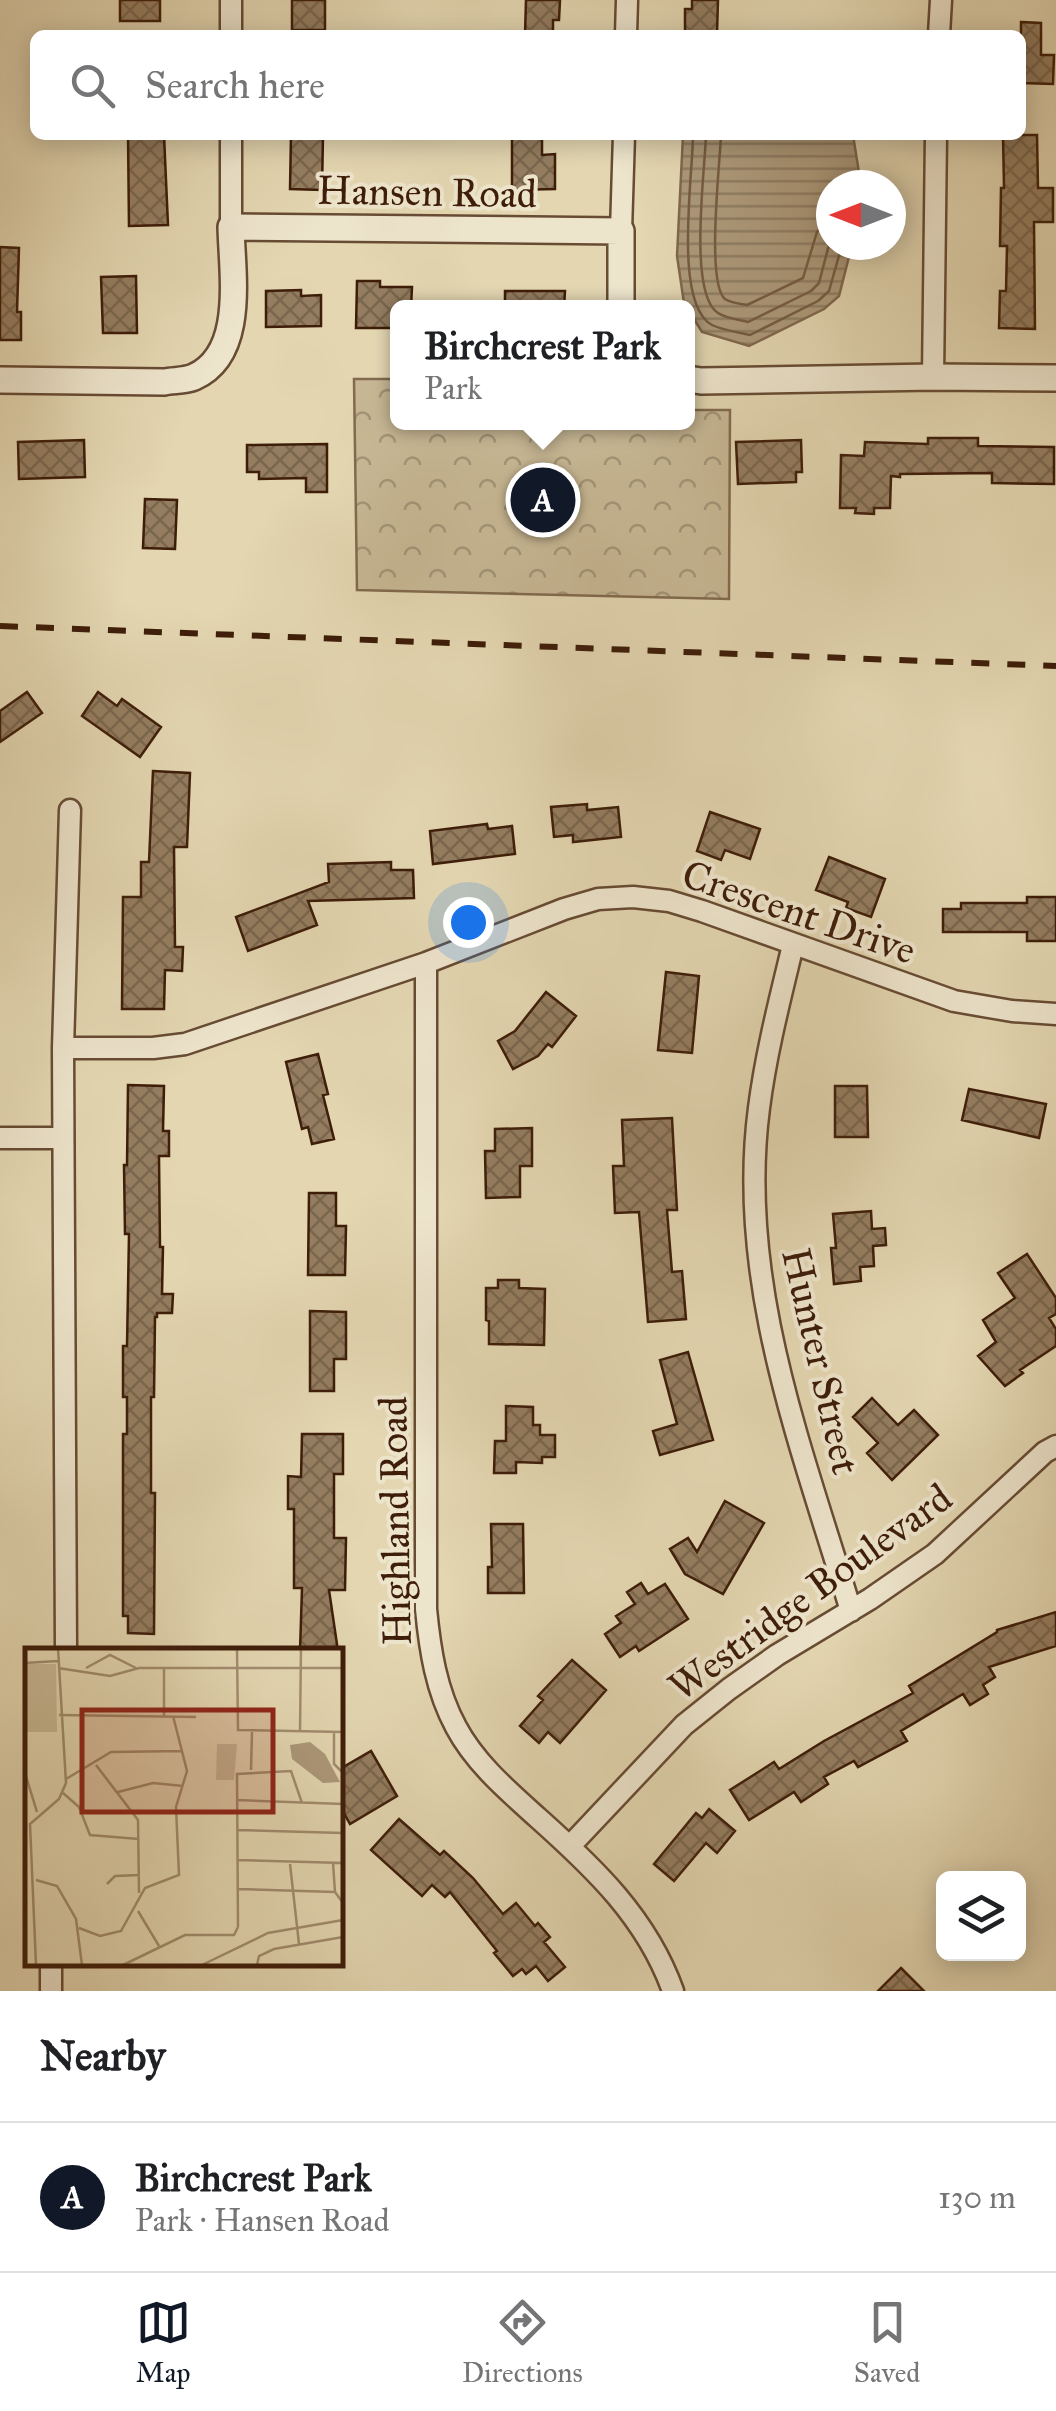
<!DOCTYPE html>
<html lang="en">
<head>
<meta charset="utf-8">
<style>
	:root { --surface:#fff; --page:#f2f2f2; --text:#202124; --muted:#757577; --line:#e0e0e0; --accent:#111827 }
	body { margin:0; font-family:"IM FELL Great Primer",serif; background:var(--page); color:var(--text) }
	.controls { position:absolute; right:30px; bottom:30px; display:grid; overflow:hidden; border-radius:15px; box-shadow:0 5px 25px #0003 }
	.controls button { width:90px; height:90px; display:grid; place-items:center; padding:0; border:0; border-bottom:2px solid var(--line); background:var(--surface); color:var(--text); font:50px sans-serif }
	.compass { position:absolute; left:816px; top:170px; width:90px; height:90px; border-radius:50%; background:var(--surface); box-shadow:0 5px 25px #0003; rotate:270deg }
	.you { position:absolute; left:468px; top:922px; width:35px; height:35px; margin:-25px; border:8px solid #fff; border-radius:50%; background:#1a73e8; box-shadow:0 0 0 15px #1a73e833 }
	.badge { display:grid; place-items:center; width:65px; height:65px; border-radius:50%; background:var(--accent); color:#fff; font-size:32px; font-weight:700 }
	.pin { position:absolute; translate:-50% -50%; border:5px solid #fff; box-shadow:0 2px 10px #0006 }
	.popup { position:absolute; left:390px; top:300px; width:305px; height:130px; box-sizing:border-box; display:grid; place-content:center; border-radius:15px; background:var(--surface); filter:drop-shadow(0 2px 8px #0005); font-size:32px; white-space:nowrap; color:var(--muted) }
	.popup b { font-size:38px; color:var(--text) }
	.popup::after { content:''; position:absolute; left:50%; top:100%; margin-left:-20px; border:20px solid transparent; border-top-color:var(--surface) }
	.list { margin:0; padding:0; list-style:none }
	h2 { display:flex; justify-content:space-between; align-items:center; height:130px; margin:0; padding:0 40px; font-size:42px }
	h2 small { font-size:32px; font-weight:400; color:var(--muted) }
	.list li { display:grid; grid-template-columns:65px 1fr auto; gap:30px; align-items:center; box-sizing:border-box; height:150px; padding:0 40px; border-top:2px solid var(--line) }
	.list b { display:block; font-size:38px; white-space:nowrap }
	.list p { margin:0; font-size:32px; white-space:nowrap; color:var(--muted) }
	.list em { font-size:32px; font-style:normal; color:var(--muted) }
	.icon { flex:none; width:55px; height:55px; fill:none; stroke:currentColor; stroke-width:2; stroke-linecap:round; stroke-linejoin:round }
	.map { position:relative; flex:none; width:1056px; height:1991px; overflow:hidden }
	.search { position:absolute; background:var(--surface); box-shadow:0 5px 25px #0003; left:30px; right:30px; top:30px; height:110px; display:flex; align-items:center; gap:25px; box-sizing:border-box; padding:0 35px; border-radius:15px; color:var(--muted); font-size:38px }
	.sheet { height:280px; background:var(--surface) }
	nav { display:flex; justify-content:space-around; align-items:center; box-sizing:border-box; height:140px; border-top:2px solid var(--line); background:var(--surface); font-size:28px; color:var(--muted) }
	nav a { display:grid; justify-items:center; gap:5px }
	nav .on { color:var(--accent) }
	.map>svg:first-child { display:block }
</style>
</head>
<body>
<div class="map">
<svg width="1056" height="1991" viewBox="0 0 1056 1991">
	<defs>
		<pattern id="park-crowns" width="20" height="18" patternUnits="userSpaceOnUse" patternTransform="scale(2.5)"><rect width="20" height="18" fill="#c7b794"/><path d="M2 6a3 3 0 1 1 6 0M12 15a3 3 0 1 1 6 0" fill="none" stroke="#a39477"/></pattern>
		<pattern id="water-rules" width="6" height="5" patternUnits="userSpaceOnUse" patternTransform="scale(2.5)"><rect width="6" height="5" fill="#ab9778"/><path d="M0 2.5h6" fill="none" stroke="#8d7b61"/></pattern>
		<pattern id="building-cross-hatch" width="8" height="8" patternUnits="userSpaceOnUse" patternTransform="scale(2.5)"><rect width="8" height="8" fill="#947d60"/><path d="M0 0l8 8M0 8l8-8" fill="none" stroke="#7a664d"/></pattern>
	</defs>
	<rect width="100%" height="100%" fill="#e3d6b1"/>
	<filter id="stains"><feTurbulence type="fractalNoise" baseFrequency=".002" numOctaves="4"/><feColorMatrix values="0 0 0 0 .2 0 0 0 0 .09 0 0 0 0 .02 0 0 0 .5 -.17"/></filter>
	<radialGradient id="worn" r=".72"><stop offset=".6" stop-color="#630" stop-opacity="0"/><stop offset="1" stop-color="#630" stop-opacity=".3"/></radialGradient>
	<path fill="url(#park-crowns)" stroke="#826a4e" stroke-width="2.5" d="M 354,379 L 398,379 L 398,422 L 688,422 L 688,410 L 730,410 L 729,599 L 357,590 Z"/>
	<path fill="url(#water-rules)" stroke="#7f664c" stroke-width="2.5" d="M 683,135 L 853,135 L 861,185 L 831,185 L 831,245 L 852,245 L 839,296 L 824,309 L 749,346 L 702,332 L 684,303 L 677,256 Z"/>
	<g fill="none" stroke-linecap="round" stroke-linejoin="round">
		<path stroke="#745a40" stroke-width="2.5" d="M 693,135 C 693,175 673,304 712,325 C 722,330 738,332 750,335 L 818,301 L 829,291 L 842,245
			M 706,135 C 705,170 688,294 718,313 C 725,318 740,320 748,322 L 811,291 L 819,283 L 831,237
			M 721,135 C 720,163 706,283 725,299 C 731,303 741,304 747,305 L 803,278 L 817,232 L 831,215"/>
	</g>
	<path fill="url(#building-cross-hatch)" stroke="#3e1d09" stroke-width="2.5" d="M 120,0 L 160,0 L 160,21 L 120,21 Z
		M 292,0 L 325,0 L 325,30 L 292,30 Z
		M 526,0 L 560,0 L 559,20 L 553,20 L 553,35 L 525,35 Z
		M 692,0 L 718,0 L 717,34 L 685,34 L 685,9 L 692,9 Z
		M 1021,22 L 1041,23 L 1041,55 L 1054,55 L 1053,84 L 1021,83 Z
		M 128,135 L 164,135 L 168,225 L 129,226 Z
		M 291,135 L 323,135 L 322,190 L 290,189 Z
		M 512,135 L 542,135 L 542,155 L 555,154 L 555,189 L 512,190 Z
		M 1003,135 L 1037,135 L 1038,188 L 1053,188 L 1053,222 L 1034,222 L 1035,329 L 999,328 L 1000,291 L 1006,291 L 1007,246 L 1000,246 L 1001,188 L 1004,188 Z
		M 0,247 L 19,248 L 17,312 L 21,312 L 21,340 L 0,340 Z
		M 136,276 L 137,333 L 103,333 L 101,277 Z
		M 357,281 L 380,281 L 380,287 L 412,287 L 411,308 L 398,308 L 398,328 L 356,328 Z
		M 301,290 L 301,296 L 321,295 L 321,326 L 266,327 L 266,291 Z
		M 505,291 L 565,291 L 564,308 L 505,308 Z
		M 928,438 L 978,438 L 978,446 L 1054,447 L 1054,484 L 992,483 L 992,473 L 900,474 L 900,477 L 891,476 L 890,508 L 874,508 L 874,514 L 855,513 L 856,508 L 840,508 L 841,455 L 864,456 L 865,442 L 928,444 Z
		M 84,440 L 85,477 L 19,479 L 18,442 Z
		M 801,440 L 802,472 L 796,472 L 796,482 L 738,484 L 736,442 Z
		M 327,444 L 327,492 L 306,492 L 306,478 L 259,479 L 259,472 L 247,472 L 247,445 Z
		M 145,499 L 177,500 L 175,549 L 143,548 Z
		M 27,692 L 42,713 L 0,742 L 0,711 Z
		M 98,692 L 117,706 L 122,699 L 161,727 L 140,757 L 82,716 Z
		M 153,771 L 190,773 L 187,847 L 174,847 L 175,947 L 183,947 L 182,971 L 165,970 L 164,1009 L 122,1009 L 123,897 L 141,897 L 141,862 L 149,862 Z
		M 587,804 L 587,810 L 618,807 L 621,837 L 573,842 L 573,835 L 554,837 L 551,807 Z
		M 710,812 L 760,829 L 750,859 L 725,850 L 721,860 L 697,851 Z
		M 487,824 L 488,829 L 512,826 L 515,854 L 433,864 L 430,831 Z
		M 829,857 L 885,879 L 871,917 L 846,908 L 848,902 L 816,890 Z
		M 391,862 L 391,870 L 413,870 L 414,898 L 308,901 L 317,925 L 248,951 L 236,917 L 329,882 L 328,864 Z
		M 1027,897 L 1056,897 L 1056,941 L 1027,941 L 1027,932 L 943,932 L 943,909 L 961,909 L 961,903 L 1027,903 Z
		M 666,972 L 699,976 L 692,1053 L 658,1050 Z
		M 546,992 L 576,1016 L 552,1047 L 548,1044 L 538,1056 L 513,1069 L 498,1041 L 515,1031 Z
		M 318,1054 L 328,1094 L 323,1095 L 334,1139 L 312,1144 L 308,1127 L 302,1129 L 286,1062 Z
		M 128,1085 L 164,1086 L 163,1131 L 169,1131 L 169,1156 L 159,1156 L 160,1247 L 163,1247 L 162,1294 L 173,1294 L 172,1313 L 157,1313 L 157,1317 L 155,1317 L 154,1397 L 151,1397 L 151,1493 L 155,1493 L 154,1634 L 128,1633 L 128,1616 L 123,1616 L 123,1434 L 127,1434 L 127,1397 L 123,1397 L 123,1346 L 127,1346 L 129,1234 L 125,1234 L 124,1165 L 127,1165 Z
		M 835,1086 L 867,1086 L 868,1137 L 835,1137 Z
		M 969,1089 L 1046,1104 L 1039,1138 L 962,1120 Z
		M 672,1118 L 677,1210 L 667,1210 L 672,1272 L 682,1271 L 686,1319 L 648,1322 L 639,1212 L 615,1213 L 613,1166 L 624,1166 L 622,1120 Z
		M 532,1128 L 532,1166 L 520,1166 L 520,1197 L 486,1198 L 485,1151 L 495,1151 L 495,1129 Z
		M 309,1193 L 336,1193 L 336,1226 L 346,1226 L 345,1275 L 308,1275 Z
		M 871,1211 L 872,1229 L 885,1228 L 886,1245 L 873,1246 L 874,1266 L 860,1267 L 861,1281 L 834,1284 L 831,1248 L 836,1248 L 833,1214 Z
		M 1027,1254 L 1056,1298 L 1056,1314 L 1049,1318 L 1056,1329 L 1056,1346 L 1020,1370 L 1023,1373 L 1005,1386 L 978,1356 L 996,1342 L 983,1320 L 1015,1298 L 998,1273 Z
		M 498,1280 L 519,1280 L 519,1288 L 545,1289 L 544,1345 L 489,1344 L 489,1321 L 486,1320 L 486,1288 L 498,1288 Z
		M 310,1311 L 346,1312 L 346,1359 L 334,1359 L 334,1391 L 310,1391 Z
		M 688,1352 L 713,1440 L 660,1455 L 653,1431 L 677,1424 L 660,1360 Z
		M 872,1398 L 898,1425 L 914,1410 L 938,1435 L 892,1480 L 867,1453 L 878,1443 L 853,1417 Z
		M 506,1406 L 533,1407 L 533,1425 L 540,1425 L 540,1435 L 555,1435 L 555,1457 L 542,1457 L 542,1463 L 516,1462 L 516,1473 L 494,1473 L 495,1441 L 506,1441 Z
		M 302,1434 L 343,1434 L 343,1474 L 334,1474 L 334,1538 L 346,1538 L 345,1590 L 329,1590 L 338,1651 L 300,1651 L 302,1588 L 294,1588 L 294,1509 L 288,1509 L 288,1476 L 301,1477 Z
		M 725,1501 L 764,1523 L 723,1594 L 685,1574 L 670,1549 L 688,1538 L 697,1552 Z
		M 491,1524 L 523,1524 L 524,1593 L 488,1593 L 488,1567 L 492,1567 Z
		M 641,1583 L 648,1594 L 665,1584 L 688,1619 L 639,1651 L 636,1646 L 620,1657 L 605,1634 L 621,1623 L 616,1616 L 635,1604 L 627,1592 Z
		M 1056,1612 L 1056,1646 L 989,1667 L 995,1677 L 983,1685 L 988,1694 L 970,1705 L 963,1694 L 901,1731 L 907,1741 L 858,1767 L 854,1761 L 824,1777 L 828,1784 L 801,1802 L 794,1792 L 749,1820 L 730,1790 L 774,1762 L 779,1769 L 824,1741 L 913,1693 L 909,1686 L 997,1632 L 997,1630 Z
		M 572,1660 L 606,1690 L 560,1743 L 548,1732 L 539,1743 L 520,1726 L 543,1700 L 538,1696 Z
		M 371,1751 L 397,1796 L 350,1824 L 340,1806 L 340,1769 Z
		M 709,1809 L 735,1831 L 717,1853 L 706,1843 L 674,1881 L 654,1864 L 696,1813 L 702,1818 Z
		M 399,1819 L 440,1855 L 444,1851 L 473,1878 L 503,1914 L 516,1903 L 535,1926 L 538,1923 L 550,1937 L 544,1942 L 565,1967 L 548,1981 L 536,1966 L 526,1974 L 522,1969 L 513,1976 L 494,1953 L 497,1951 L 450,1892 L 445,1897 L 432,1885 L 422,1896 L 371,1850 Z
		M 901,1968 L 924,1991 L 878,1991 Z"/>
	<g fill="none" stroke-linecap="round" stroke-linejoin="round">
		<g stroke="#674b33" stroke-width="25">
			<path id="minor" d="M 231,0 L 231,35
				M 626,35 L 627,0
				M 939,35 L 941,0
				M 231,135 L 231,227
				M 621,231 L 624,135
				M 933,377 L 936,135
				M 793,945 C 780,999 766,1053 759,1108 C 736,1282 802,1448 851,1611
				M 426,963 L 426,1609 C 430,1650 436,1690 456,1727 C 475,1763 508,1791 538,1818 C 594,1868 647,1918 673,1991
				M 63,1048 L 153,1048 L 185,1044 L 426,963 L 564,909 L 598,899 L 633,897 L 669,901 L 702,911 L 954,1001 L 1012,1011 L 1056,1014
				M 0,1138 L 63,1138
				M 66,1651 L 63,1048 L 70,810
				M 570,1846 L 684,1725 L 729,1689 L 777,1655 L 870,1599 L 935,1554 L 1045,1452 L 1056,1446
				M 51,1964 L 51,1991"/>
		</g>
		<g stroke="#674b33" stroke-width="30">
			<path id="tertiary" d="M 688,379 L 701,381 L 933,377 L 1056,378
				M 0,380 L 164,382 C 174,380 185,381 194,377 C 246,354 232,274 231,227 L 621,231 L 621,308"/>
		</g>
		<use href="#minor" stroke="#ede4cc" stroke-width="20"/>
		<use href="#tertiary" stroke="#ede4cc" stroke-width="25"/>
		<path stroke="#3e1d09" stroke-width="6" stroke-dasharray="18 18" stroke-linecap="butt" d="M 0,626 L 1056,666"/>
	</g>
	<g text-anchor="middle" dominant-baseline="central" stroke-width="8" stroke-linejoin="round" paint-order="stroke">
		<g font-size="40" fill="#3e1d09" stroke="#ede4cc">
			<text transform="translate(427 192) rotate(1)">Hansen Road</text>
			<text transform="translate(799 912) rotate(19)">Crescent Drive</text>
			<text transform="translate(821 1361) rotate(77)">Hunter Street</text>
			<text transform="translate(395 1521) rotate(-91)">Highland Road</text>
			<text transform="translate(810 1592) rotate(-36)">Westridge Boulevard</text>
		</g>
	</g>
	<g transform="translate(25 1648)">
		<rect width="318" height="318" fill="#e3d6b1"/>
		<path d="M 0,16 L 31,16 L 32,84 L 0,84 ZM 192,96 L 212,96 L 209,132 L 191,132 Z" fill="#c7b794"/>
		<path d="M 285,94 L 300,106 L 315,134 L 298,135 L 267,111 L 265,97 Z" fill="#ab9778"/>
		<path fill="none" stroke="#a18c6e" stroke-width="2.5" d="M 212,0 L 213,82 L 318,84M 0,15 L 33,13M 33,20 L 85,28 L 114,20 L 318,20M 61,20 L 85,7 L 111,20M 139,20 L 139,68M 34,67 L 171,69M 275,84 L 276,0M 309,84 L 309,116 L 318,125M 71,117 L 113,172 L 114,245M 226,122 L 227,84M 0,125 L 12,164M 41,131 L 86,104 L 156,103M 93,144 L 128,135 L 158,138M 38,145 L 54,159 L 65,187 L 114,191M 212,152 L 318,156M 212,182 L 318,185M 212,212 L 318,215M 308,215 L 310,244 L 318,255M 265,216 L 274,296M 11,232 L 32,238 L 51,271 L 57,317M 82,236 L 90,228 L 115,227M 212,241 L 310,244M 113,263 L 134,298M 213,279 L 212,126 L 266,123 L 277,155M 54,280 L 75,288 L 96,283 L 120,240 L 154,227 L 151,159 L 162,123 L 148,68M 11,317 L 5,176 L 34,151 L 41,135 L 33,0M 98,317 L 160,287 L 209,287 L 213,279M 177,317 L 243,285 L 318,272M 232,317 L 234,308 L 249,301 L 318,289"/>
		<path fill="#8f2418" fill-opacity="0.15" stroke="#8f2418" stroke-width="5" d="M 57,62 L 248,62 L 248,164 L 57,164 Z"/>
		<rect width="318" height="318" fill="none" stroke="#3e1d09" stroke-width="5"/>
	</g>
	<rect width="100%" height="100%" filter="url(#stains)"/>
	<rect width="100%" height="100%" fill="url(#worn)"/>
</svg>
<div class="controls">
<button><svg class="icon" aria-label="layers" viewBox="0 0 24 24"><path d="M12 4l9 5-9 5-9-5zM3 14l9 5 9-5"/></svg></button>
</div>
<svg class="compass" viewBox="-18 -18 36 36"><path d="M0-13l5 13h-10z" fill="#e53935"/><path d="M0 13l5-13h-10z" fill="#757577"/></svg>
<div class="you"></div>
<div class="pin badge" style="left:543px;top:500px">A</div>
<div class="popup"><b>Birchcrest Park</b>Park</div>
<div class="search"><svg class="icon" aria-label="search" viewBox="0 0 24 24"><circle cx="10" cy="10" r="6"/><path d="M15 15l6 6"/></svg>Search here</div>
</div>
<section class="sheet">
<h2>Nearby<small></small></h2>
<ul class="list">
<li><span class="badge">A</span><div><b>Birchcrest Park</b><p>Park · Hansen Road</p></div><em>130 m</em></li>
</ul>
</section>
<nav>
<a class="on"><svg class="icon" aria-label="map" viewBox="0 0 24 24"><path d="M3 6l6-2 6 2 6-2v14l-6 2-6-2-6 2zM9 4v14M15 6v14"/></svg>Map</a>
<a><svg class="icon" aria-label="directions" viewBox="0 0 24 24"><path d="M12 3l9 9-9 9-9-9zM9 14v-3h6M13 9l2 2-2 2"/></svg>Directions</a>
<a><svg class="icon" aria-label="saved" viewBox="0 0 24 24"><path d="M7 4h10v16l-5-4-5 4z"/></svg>Saved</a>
</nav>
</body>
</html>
